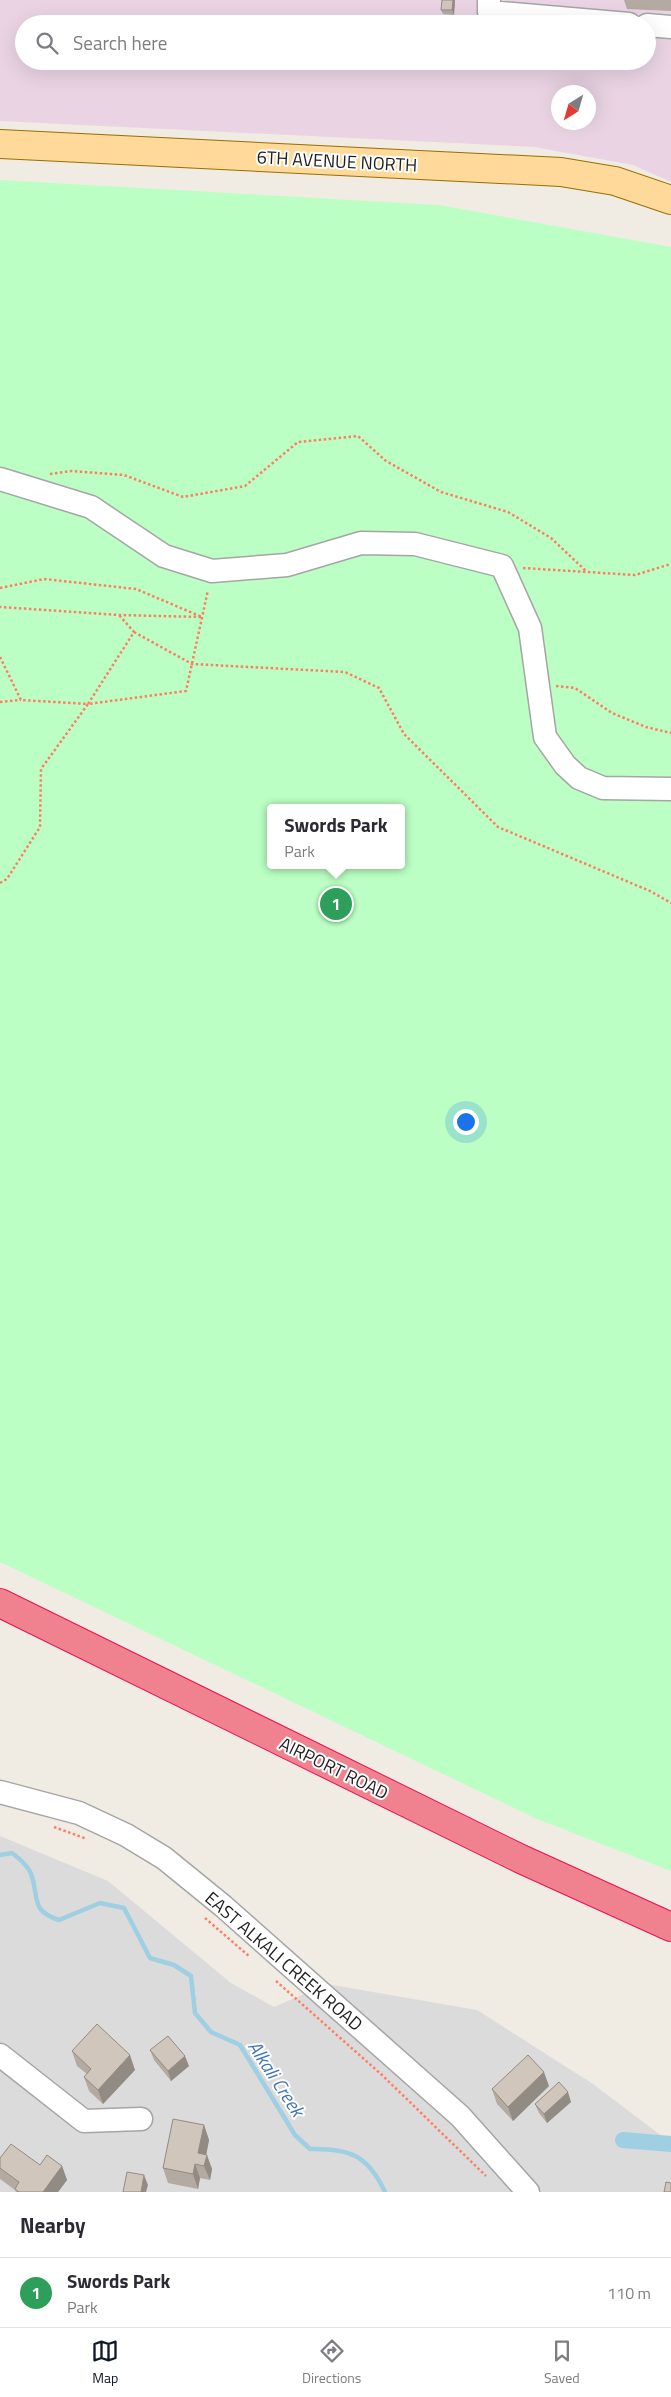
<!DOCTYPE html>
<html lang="en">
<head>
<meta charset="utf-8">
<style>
	:root { --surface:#fff; --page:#f7f7f7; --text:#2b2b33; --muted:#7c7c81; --line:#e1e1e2; --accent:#111827 }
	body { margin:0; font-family:"Titillium Web",sans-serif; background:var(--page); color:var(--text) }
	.compass { position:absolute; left:551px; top:85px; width:45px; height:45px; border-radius:50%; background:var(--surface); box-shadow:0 5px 20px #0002; rotate:217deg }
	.you { position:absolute; left:465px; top:1121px; width:18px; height:18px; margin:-12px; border:4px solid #fff; border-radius:50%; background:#1a73e8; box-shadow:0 0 0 8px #1a73e833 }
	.badge { display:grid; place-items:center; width:32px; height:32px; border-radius:50%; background:var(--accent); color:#fff; font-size:16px; font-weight:700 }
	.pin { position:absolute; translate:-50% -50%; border:2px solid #fff; box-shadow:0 1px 5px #0006 }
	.popup { position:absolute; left:267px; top:804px; width:138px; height:65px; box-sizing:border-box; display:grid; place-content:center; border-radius:5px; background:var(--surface); filter:drop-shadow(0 1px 4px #0005); font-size:16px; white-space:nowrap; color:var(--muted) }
	.popup b { font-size:19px; color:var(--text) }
	.popup::after { content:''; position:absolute; left:50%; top:100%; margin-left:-10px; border:10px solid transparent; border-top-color:var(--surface) }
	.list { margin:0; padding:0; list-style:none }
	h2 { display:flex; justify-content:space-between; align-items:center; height:65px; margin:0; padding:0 20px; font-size:21px }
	h2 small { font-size:16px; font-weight:400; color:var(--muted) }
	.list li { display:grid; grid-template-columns:32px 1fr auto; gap:15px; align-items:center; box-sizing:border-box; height:70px; padding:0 20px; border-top:1px solid var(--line) }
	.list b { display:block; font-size:19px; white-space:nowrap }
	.list p { margin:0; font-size:16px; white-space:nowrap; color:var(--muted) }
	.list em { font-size:16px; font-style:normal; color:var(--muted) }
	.icon { flex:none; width:28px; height:28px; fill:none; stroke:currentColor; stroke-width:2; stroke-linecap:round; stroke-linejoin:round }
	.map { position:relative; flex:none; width:671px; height:2192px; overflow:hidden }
	.search { position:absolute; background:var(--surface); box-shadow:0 5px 20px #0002; left:15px; right:15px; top:15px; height:55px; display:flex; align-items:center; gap:12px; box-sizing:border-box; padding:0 18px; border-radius:28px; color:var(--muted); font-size:19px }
	.sheet { height:135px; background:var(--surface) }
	nav { display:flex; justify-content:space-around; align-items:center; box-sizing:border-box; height:70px; border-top:1px solid var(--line); background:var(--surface); font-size:14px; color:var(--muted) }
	nav a { display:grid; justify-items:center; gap:2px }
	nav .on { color:var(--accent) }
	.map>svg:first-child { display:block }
</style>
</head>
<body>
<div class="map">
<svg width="671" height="2192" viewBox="0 0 671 2192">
	<rect width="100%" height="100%" fill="#f0ece3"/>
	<path fill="#dcdbdb" d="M 0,1836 L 108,1881 L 231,1983 L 274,2007 L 327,1984 L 477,2010 L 593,2084 L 671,2143 L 671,2192 L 0,2192 Z"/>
	<path fill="#ead4e4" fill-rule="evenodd" d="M 0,0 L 671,0 L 671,182 L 633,165 L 534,147 L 0,121 ZM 24,24 L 647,24 L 647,61 L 24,61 ZM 558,92 L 588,92 L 588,122 L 558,122 Z"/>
	<path fill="#bbffc4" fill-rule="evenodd" d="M 0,180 L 439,205 L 671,247 L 671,1871 L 537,1819 L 0,1562 ZM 271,808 L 401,808 L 401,865 L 271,865 Z"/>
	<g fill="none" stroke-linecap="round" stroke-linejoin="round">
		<path stroke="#9ecfe2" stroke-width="4.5" d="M 0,1855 L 12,1853 C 20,1859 30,1867 32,1877 C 39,1899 31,1911 59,1920 L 100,1903 L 124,1908 L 150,1958 L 174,1965 L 191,1976 L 195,2013 L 211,2032 L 240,2045 L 295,2135 L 310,2149 C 349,2148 368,2155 385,2192"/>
		<path stroke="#9ecfe2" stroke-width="16" d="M 623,2140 L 671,2144"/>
		<g stroke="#a5a5a5" stroke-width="25">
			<path id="minor" d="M 489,0 L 489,12 L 629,24
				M 647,25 L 671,27
				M 0,479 L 91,507 L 164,556 L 212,571 L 287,565 L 361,543 L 415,544 L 502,566 L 530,628 L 545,737 L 565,765 L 579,778 L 603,788 L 671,789
				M 0,1792 L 79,1813 L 126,1835 L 164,1858 L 223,1906 L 460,2116 L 528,2192
				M 0,2055 L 84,2121 L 141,2119"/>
		</g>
		<g stroke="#986e00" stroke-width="30">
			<path id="major" d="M 0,144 L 561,172 L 615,181 L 671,200"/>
		</g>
		<g stroke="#ec1250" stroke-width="30">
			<path id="highway" d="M 0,1603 L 521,1859 L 671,1927"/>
		</g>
		<path stroke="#ff7d65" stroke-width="2.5" stroke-dasharray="2.5 2.5" stroke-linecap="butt" d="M 50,474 L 71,471 L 124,475 L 183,497 L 245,486 L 298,442 L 358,436 L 386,461 L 441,492 L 508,512 L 551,538 L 587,572
			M 523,568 L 635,575 L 671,564
			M 0,588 L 44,579 L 136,589 L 202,617 L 119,615 L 0,607
			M 134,632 L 192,664 L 345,672 L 379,688 L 404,734 L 498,827 L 650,891 L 671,903
			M 0,657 L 21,700 L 88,704 L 134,632 L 119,615
			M 556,686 L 575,688 L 612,713 L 646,727 L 671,733
			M 0,702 L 21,700
			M 0,883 L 7,879 L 40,827 L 41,769 L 88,704 L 186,691 L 208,590
			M 54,1827 L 87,1839
			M 205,1918 L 250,1957
			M 276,1981 L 382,2075 L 486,2176"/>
		<use href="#minor" stroke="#fff" stroke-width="22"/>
		<use href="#major" stroke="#ffd999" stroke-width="28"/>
		<use href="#highway" stroke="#f08290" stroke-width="28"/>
	</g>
	<path fill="#b3aaa1" d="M 455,0 L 454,15 L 443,14 L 441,10 Z
		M 624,0 L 671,0 L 671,11 L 627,9 Z
		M 150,2050 L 189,2066 L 171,2081 L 154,2060 Z
		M 72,2051 L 135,2070 L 103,2104 L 89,2091 L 84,2077 L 87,2074 L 77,2066 Z
		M 549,2086 L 513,2121 L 497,2104 L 492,2089 Z
		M 571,2102 L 547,2123 L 539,2113 L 535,2104 Z
		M 204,2125 L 209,2140 L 206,2155 L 212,2169 L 210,2180 L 200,2178 L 198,2189 L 168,2183 L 163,2168 Z
		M 0,2158 L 40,2165 L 62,2166 L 67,2180 L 58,2192 L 16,2192 L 15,2190 L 0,2179 Z"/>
	<path fill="#928b83" d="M 453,0 L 455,0 L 454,15 L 452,10 Z
		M 130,2055 L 135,2070 L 103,2104 L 98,2090 Z
		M 185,2056 L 189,2066 L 171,2081 L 168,2071 Z
		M 544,2072 L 549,2086 L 513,2121 L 508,2107 Z
		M 568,2092 L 571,2102 L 547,2123 L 544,2114 Z
		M 204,2125 L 209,2140 L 204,2166 L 198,2153 Z
		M 207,2155 L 212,2169 L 210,2180 L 204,2166 Z
		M 195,2164 L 200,2178 L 198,2189 L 193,2174 Z
		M 62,2166 L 67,2180 L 58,2192 L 43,2192 Z
		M 144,2175 L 148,2185 L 146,2192 L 141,2192 Z"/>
	<path fill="#d0c6bb" stroke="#928b83" d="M 442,0 L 453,0 L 452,10 L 441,10 Z
		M 97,2024 L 130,2055 L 98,2090 L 84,2077 L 91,2069 L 72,2051 Z
		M 168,2036 L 185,2056 L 168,2071 L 150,2050 Z
		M 528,2055 L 544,2072 L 508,2107 L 492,2089 Z
		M 559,2082 L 568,2092 L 544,2114 L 535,2104 Z
		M 173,2119 L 204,2125 L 198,2153 L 207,2155 L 204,2166 L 195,2164 L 193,2174 L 163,2168 Z
		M 11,2144 L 40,2165 L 47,2155 L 62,2166 L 43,2192 L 19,2192 L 15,2189 L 19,2182 L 0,2168 L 0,2158 Z
		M 127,2172 L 144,2175 L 141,2192 L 123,2192 Z
		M 666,2182 L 671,2183 L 671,2192 L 664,2192 Z"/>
	<g text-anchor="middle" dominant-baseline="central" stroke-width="4" stroke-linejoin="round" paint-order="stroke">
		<g font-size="18" fill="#1e1e1e" stroke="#fff">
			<text transform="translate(337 161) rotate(3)">6TH AVENUE NORTH</text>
			<text transform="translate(334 1768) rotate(26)">AIRPORT ROAD</text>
			<text transform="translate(284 1961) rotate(41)">EAST ALKALI CREEK ROAD</text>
		</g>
		<g font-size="19" font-style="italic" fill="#4075b7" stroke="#fff">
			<text transform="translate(277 2078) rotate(57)">Alkali Creek</text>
		</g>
	</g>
</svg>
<svg class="compass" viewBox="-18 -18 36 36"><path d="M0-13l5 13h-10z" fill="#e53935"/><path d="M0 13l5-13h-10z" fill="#7c7c81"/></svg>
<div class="you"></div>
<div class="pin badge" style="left:336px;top:904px;background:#2e9e5b">1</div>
<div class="popup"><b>Swords Park</b>Park</div>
<div class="search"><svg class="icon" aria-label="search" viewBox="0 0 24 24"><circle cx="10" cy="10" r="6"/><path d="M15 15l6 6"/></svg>Search here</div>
</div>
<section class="sheet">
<h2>Nearby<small></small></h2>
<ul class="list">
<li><span class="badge" style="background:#2e9e5b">1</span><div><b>Swords Park</b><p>Park</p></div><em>110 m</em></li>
</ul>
</section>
<nav>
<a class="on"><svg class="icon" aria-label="map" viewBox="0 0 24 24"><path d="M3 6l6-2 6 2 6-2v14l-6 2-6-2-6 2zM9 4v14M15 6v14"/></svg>Map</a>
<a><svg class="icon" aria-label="directions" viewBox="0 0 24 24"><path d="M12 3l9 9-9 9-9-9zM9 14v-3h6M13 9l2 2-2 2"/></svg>Directions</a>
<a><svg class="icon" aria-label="saved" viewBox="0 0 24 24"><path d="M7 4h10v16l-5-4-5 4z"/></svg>Saved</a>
</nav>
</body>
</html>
